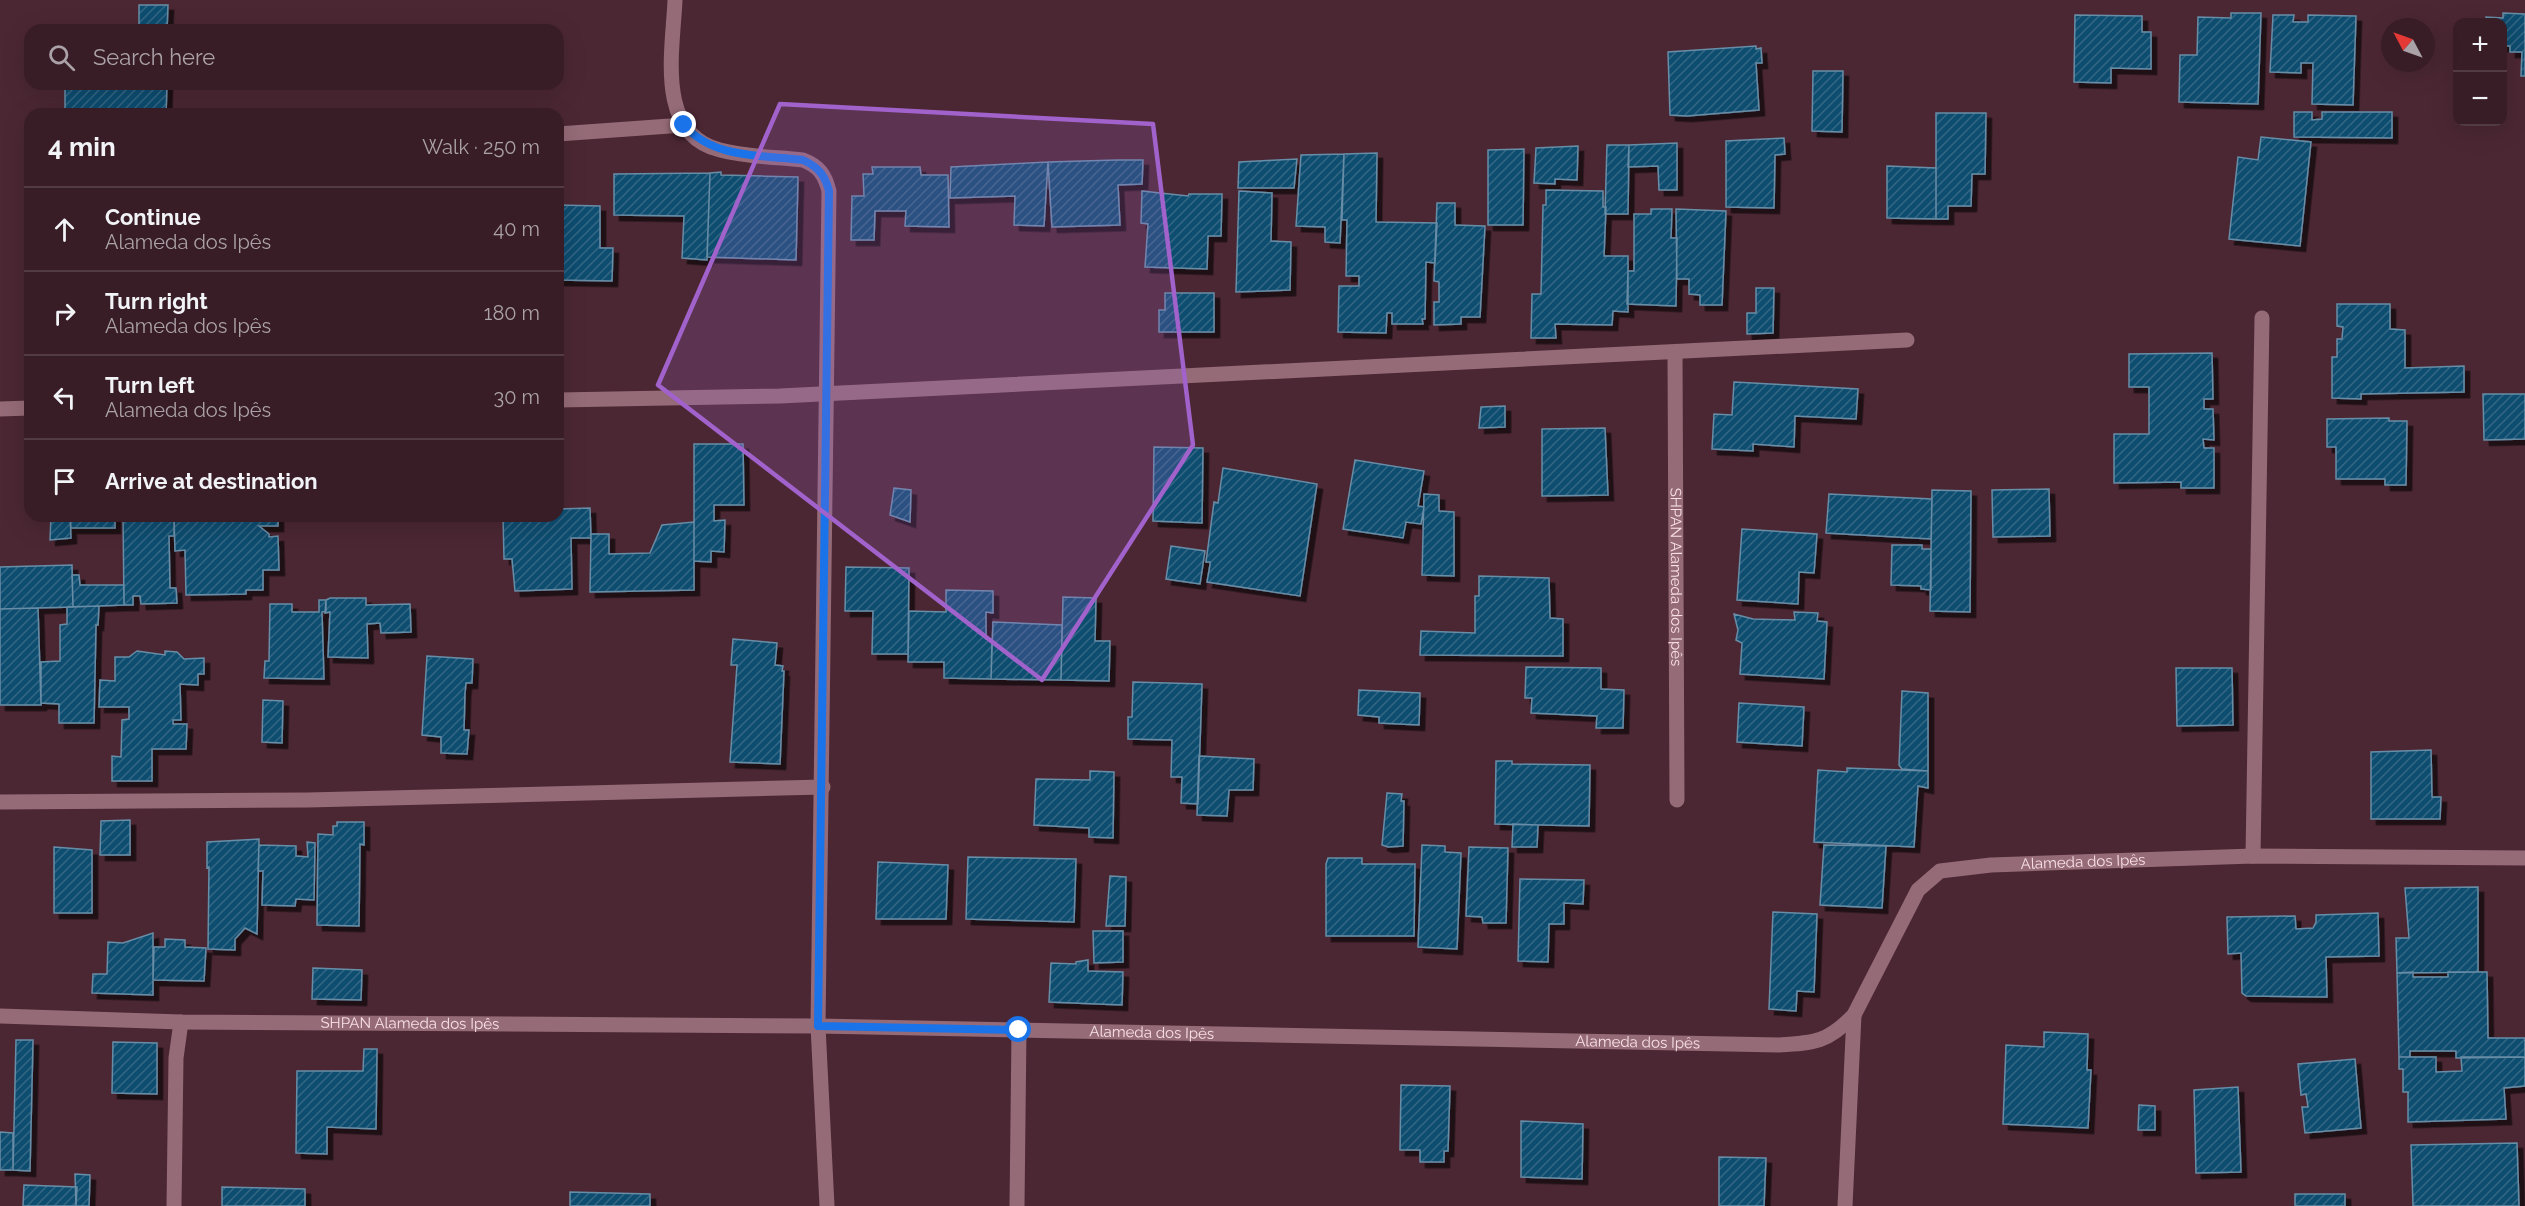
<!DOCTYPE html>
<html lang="en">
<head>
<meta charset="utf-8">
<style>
	:root { --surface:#381d26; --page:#3f262e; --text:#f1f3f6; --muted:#aba2a7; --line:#523b43 }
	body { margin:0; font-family:Raleway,sans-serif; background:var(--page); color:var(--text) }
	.controls { position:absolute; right:18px; top:18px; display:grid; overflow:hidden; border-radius:12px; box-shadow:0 6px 24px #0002 }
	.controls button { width:54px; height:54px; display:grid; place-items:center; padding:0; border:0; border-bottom:2px solid var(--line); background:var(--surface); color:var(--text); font:30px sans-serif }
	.compass { position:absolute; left:2381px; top:18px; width:54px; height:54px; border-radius:50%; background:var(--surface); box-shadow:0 6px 24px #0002; rotate:311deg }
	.stop { position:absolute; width:18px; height:18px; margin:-14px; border:4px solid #1a73e8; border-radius:50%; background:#fff }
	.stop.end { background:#1a73e8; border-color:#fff; box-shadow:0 2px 6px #0008 }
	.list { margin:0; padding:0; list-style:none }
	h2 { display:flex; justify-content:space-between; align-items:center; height:78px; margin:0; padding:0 24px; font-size:26px }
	h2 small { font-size:20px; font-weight:400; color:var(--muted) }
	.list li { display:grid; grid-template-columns:39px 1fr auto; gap:18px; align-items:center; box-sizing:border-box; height:84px; padding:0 24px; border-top:2px solid var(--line) }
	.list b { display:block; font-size:22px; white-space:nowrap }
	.list p { margin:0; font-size:20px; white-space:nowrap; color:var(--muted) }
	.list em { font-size:20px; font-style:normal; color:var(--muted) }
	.icon { flex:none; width:33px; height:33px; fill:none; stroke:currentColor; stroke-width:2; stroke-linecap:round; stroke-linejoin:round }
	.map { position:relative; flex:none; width:2525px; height:1206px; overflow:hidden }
	.search { position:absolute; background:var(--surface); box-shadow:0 6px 24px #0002; left:24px; top:24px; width:540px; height:66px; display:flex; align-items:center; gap:15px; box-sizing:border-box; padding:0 21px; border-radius:18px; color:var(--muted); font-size:22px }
	.panel { position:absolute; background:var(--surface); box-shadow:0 6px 24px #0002; left:24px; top:108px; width:540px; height:414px; border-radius:18px }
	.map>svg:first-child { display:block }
</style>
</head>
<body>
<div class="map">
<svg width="2525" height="1206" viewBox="0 0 2525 1206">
	<defs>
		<pattern id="building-hatch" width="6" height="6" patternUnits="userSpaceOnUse" patternTransform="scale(1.5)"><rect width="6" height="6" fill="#104d6f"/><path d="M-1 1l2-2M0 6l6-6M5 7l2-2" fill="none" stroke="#346684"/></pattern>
		<filter id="shadow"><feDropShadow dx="5.5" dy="5.5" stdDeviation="0" flood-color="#0009"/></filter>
	</defs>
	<rect width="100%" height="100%" fill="#4b2733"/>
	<path fill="url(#building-hatch)" stroke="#688da7" stroke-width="1.5" filter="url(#shadow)" d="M 139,5 L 168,5 L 167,30 L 139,30 Z
		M 2231,13 L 2261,13 L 2258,104 L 2179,102 L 2180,55 L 2197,55 L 2198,17 L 2231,18 Z
		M 2503,13 L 2525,14 L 2525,76 L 2521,76 L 2522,52 L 2510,52 L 2510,46 L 2502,46 L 2502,22 L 2486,22 L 2486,17 L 2503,18 Z
		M 2075,15 L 2142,16 L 2142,32 L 2151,32 L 2151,69 L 2111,68 L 2111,83 L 2074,82 Z
		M 2273,15 L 2294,15 L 2293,22 L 2308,22 L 2308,15 L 2356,16 L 2353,105 L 2312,104 L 2313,63 L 2301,63 L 2301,73 L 2270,72 Z
		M 1756,46 L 1756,49 L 1761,48 L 1762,63 L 1756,63 L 1759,110 L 1687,116 L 1670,115 L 1668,52 Z
		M 1813,71 L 1843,71 L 1842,132 L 1812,131 Z
		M 65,84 L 167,84 L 166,114 L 65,114 Z
		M 2294,112 L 2312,112 L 2312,120 L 2322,119 L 2322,112 L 2392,112 L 2392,138 L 2294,137 Z
		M 1936,113 L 1986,113 L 1985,174 L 1972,174 L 1971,206 L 1948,206 L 1948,219 L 1936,219 Z
		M 2261,137 L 2311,142 L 2300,246 L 2229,239 L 2238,157 L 2258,160 Z
		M 1784,138 L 1785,154 L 1775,155 L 1774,208 L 1726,207 L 1726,141 Z
		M 1677,143 L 1677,190 L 1659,190 L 1658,166 L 1628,167 L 1629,145 Z
		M 1607,145 L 1629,145 L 1628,214 L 1605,214 Z
		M 1578,146 L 1577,180 L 1555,179 L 1555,184 L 1534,183 L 1536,148 Z
		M 1524,149 L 1523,225 L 1488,225 L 1488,150 Z
		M 1377,153 L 1376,222 L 1437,223 L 1435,263 L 1426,262 L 1425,319 L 1422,319 L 1423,324 L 1392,324 L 1392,313 L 1387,313 L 1386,333 L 1338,332 L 1339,286 L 1359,286 L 1359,276 L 1346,276 L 1347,220 L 1342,220 L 1344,154 Z
		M 1344,154 L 1340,243 L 1325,242 L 1325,227 L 1296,226 L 1301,155 Z
		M 1297,159 L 1294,188 L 1238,188 L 1239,162 Z
		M 1117,160 L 1143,160 L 1142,184 L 1118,185 L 1120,225 L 1052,227 L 1048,162 Z
		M 1048,162 L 1044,226 L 1014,225 L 1015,196 L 950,198 L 951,167 Z
		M 1887,166 L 1936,168 L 1936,219 L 1887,218 Z
		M 872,167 L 920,167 L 921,175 L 948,175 L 949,227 L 905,226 L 906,211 L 875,211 L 874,240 L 851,240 L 852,196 L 864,196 L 863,174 L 873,174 Z
		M 721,172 L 721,175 L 798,177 L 796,260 L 707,257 L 710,173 Z
		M 710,173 L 707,260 L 682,258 L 684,216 L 614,215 L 614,174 Z
		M 1546,190 L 1603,191 L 1603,207 L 1606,207 L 1604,256 L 1628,256 L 1628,312 L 1613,311 L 1612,325 L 1555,324 L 1556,338 L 1531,338 L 1532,294 L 1541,294 L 1543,205 L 1546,205 Z
		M 1142,191 L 1188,196 L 1189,194 L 1222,194 L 1221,236 L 1208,236 L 1207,269 L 1145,267 L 1148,224 L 1141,223 Z
		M 1239,191 L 1272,193 L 1271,241 L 1291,242 L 1290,290 L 1236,292 Z
		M 1437,203 L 1455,203 L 1455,225 L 1485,226 L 1480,317 L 1461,317 L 1461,324 L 1434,325 L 1434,302 L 1439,302 L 1439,282 L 1434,281 Z
		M 558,205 L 600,206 L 600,248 L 613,248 L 612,281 L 558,280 Z
		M 1651,209 L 1672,209 L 1671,238 L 1677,238 L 1676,306 L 1627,304 L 1628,271 L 1634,271 L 1634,214 L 1651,214 Z
		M 1676,209 L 1726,211 L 1722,305 L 1700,305 L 1700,295 L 1689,294 L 1689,279 L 1677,279 Z
		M 1756,288 L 1774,288 L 1773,333 L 1747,334 L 1747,313 L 1756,313 Z
		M 1165,293 L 1214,293 L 1214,332 L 1159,332 L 1159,310 L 1165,310 Z
		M 2337,304 L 2390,304 L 2390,329 L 2405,330 L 2405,368 L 2464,366 L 2464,392 L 2361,394 L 2361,399 L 2332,398 L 2332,357 L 2337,357 L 2337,339 L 2342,339 L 2343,327 L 2337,326 Z
		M 2212,353 L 2213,399 L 2204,399 L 2204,409 L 2213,409 L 2214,440 L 2203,439 L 2204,448 L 2214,448 L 2214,488 L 2181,488 L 2181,482 L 2114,483 L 2114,434 L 2149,434 L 2149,387 L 2129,387 L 2129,354 Z
		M 1734,382 L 1858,389 L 1856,419 L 1795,416 L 1794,447 L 1753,444 L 1753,451 L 1712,449 L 1714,414 L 1732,415 Z
		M 2483,394 L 2525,394 L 2525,439 L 2484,440 Z
		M 1505,406 L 1505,427 L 1479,428 L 1481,407 Z
		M 2389,418 L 2389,421 L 2407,421 L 2406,485 L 2385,485 L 2385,479 L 2336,479 L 2336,447 L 2327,447 L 2327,419 Z
		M 1605,428 L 1608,495 L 1542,496 L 1542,429 Z
		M 694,444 L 743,444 L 744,505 L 714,505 L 714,521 L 725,520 L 724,552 L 711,551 L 711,562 L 694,561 Z
		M 1154,447 L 1203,448 L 1202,523 L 1153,521 Z
		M 1355,460 L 1424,471 L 1418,506 L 1424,507 L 1421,524 L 1406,522 L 1403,538 L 1343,529 Z
		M 1223,468 L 1317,484 L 1300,596 L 1207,582 L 1210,565 L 1210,562 L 1206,562 L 1214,502 L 1218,503 Z
		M 894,488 L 911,490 L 910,522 L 890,515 Z
		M 2049,489 L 2050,536 L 1993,537 L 1992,490 Z
		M 1932,490 L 1971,491 L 1970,612 L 1930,611 Z
		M 1424,494 L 1439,495 L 1439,511 L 1454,512 L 1454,576 L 1422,575 Z
		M 1829,494 L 1932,499 L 1931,539 L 1826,533 Z
		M 590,508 L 591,538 L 571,538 L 572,589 L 515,591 L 512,559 L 504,559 L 503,516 L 558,516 L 558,509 Z
		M 51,516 L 70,516 L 71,538 L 50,540 Z
		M 70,516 L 115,516 L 115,528 L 71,528 Z
		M 123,516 L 174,516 L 174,536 L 169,536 L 170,588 L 176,588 L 177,603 L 141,604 L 140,596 L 133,596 L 133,605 L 124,605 Z
		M 174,516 L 278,516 L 278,526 L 259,526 L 269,534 L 269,537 L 278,536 L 279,570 L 263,570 L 263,590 L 246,590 L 246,594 L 186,595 L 185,550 L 175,551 Z
		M 694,522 L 694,590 L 590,592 L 591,534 L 609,534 L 609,554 L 650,553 L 662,525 Z
		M 1742,529 L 1817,534 L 1814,573 L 1799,572 L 1798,604 L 1737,600 Z
		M 1892,545 L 1922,545 L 1922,549 L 1931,549 L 1931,590 L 1921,589 L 1921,586 L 1891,585 Z
		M 1171,546 L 1205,551 L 1200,584 L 1166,579 Z
		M 72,565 L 73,607 L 0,609 L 0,567 Z
		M 846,567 L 909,568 L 908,654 L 872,654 L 873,611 L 845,611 Z
		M 72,575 L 79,575 L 80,585 L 124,585 L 124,605 L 73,607 Z
		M 1479,576 L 1549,578 L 1550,618 L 1563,619 L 1563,656 L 1420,655 L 1421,631 L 1475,633 L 1475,596 L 1479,596 Z
		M 946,590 L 993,591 L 993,613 L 986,612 L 986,639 L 992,639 L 991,679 L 944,678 L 944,662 L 908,662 L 909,611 L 946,612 Z
		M 1063,597 L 1096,598 L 1095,641 L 1110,641 L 1109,681 L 1061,680 Z
		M 330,598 L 366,598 L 366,605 L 410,604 L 411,632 L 381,633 L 380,623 L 367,624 L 368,658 L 328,657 L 330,612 L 325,613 L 326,600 Z
		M 319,600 L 326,600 L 326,611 L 322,612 L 324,679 L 264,678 L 265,661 L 269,661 L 270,604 L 292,604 L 292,612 L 319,612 Z
		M 99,606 L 98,625 L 96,625 L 94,723 L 59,723 L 59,704 L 41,703 L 41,662 L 60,661 L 60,625 L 67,624 L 67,607 Z
		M 38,608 L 41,705 L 0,705 L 0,609 Z
		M 1794,612 L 1818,613 L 1817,621 L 1827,622 L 1824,679 L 1740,674 L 1742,643 L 1736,640 L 1738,630 L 1734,614 L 1753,619 L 1795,620 Z
		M 993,622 L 1062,625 L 1061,680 L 991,679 Z
		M 733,639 L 777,643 L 775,665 L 783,666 L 782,671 L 784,671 L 780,764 L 730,762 L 737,665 L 731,665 Z
		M 137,651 L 165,655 L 165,651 L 177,652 L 184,659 L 204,658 L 204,674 L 198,674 L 198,685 L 180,684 L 181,720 L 173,720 L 173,724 L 187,724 L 186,749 L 152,749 L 152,781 L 112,781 L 112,756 L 121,757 L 122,720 L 129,719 L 129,707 L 99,707 L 100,680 L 115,681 L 115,657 L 129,657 Z
		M 427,656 L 473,659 L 472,683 L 466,683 L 465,693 L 464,730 L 469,730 L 467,754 L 441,753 L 441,737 L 422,735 Z
		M 1526,667 L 1601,668 L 1601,689 L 1624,690 L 1623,728 L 1596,728 L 1597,716 L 1531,713 L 1532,698 L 1525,698 Z
		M 2176,668 L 2232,668 L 2233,725 L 2177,726 Z
		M 1133,682 L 1202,684 L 1198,804 L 1181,803 L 1182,777 L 1171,777 L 1172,740 L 1128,739 L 1128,717 L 1132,717 Z
		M 1359,690 L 1420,693 L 1419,725 L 1379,723 L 1379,717 L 1358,715 Z
		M 1902,691 L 1928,693 L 1928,771 L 1902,769 L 1899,765 Z
		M 263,700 L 283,701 L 282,743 L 262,742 Z
		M 1739,703 L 1804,707 L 1802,746 L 1737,742 Z
		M 2431,750 L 2432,797 L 2441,797 L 2440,819 L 2371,819 L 2371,752 Z
		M 1199,756 L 1254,759 L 1253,790 L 1229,790 L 1227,816 L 1197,815 Z
		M 1496,761 L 1512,761 L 1512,764 L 1590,765 L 1589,826 L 1495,824 Z
		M 1847,768 L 1928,771 L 1928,788 L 1918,786 L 1914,847 L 1814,842 L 1818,770 L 1847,772 Z
		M 1090,771 L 1114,772 L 1113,838 L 1089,837 L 1089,828 L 1034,825 L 1036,779 L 1090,780 Z
		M 1387,793 L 1402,794 L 1401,801 L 1404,801 L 1403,846 L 1388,847 L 1382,845 Z
		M 130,820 L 130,855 L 100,855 L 101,821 Z
		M 337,822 L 364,822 L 364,845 L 360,844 L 359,926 L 317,925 L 318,834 L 333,835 L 333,826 L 337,826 Z
		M 1513,824 L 1538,825 L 1537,847 L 1512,847 Z
		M 259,839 L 257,934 L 245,928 L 235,939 L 235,950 L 208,949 L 209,867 L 207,868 L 207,842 Z
		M 307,842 L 315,843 L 314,900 L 296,899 L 295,906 L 262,905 L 263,871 L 258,871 L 259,845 L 296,846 L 296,856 L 308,857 Z
		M 1422,845 L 1445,846 L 1445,852 L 1461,853 L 1457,949 L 1418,947 Z
		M 1824,845 L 1886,846 L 1882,908 L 1820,905 Z
		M 54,847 L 92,850 L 92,913 L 54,913 Z
		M 1469,847 L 1508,848 L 1506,923 L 1483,923 L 1482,917 L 1466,916 Z
		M 968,857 L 1076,859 L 1074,922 L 966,919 Z
		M 1328,858 L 1362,858 L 1362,864 L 1415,864 L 1414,936 L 1326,936 L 1326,864 Z
		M 878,862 L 948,865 L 946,919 L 876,919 Z
		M 1110,876 L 1126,877 L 1125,926 L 1106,926 Z
		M 1520,879 L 1584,880 L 1583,904 L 1564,903 L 1564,924 L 1549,924 L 1548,962 L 1518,961 Z
		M 2478,887 L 2478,972 L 2397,973 L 2396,938 L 2409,938 L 2405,888 Z
		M 1773,912 L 1817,914 L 1814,992 L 1797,991 L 1796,1011 L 1769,1009 Z
		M 2378,913 L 2379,956 L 2326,957 L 2327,997 L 2246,996 L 2242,993 L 2241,953 L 2228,954 L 2227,917 L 2295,916 L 2296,929 L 2313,928 L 2316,922 L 2316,915 Z
		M 1093,931 L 1123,931 L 1123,962 L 1094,963 Z
		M 153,933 L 153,995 L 92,993 L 93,974 L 107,974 L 108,942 L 123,943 Z
		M 165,939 L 185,940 L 185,947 L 206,948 L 204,981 L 153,980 L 154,947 L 165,947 Z
		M 1088,960 L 1088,971 L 1123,972 L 1122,1005 L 1049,1002 L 1051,963 L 1076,964 L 1076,962 Z
		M 313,968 L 362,970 L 361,1000 L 312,999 Z
		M 2413,972 L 2413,977 L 2448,977 L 2448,972 L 2487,972 L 2488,1038 L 2525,1038 L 2525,1057 L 2456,1058 L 2456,1051 L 2410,1051 L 2410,1057 L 2399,1057 L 2397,973 Z
		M 2044,1032 L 2088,1034 L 2087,1070 L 2091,1070 L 2088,1128 L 2003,1124 L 2006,1045 L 2044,1047 Z
		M 16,1040 L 33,1040 L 30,1171 L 13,1170 Z
		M 113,1042 L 157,1043 L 157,1094 L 112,1093 Z
		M 364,1049 L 377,1049 L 376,1129 L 327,1127 L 327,1154 L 296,1153 L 297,1071 L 363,1071 Z
		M 2399,1057 L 2436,1057 L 2436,1072 L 2462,1071 L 2461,1057 L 2525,1057 L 2525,1086 L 2504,1088 L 2506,1119 L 2408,1122 L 2408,1092 L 2403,1092 L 2403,1069 L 2399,1069 Z
		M 2355,1059 L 2361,1128 L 2305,1133 L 2302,1107 L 2308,1107 L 2306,1094 L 2301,1095 L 2298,1064 Z
		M 1401,1085 L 1450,1086 L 1448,1151 L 1444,1151 L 1444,1162 L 1420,1162 L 1420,1150 L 1400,1150 Z
		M 2238,1087 L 2241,1172 L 2196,1173 L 2194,1090 Z
		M 2139,1105 L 2155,1106 L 2155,1130 L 2138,1130 Z
		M 1521,1121 L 1583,1124 L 1582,1179 L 1521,1177 Z
		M 0,1132 L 13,1133 L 13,1170 L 0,1170 Z
		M 2517,1143 L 2519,1206 L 2413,1206 L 2411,1145 Z
		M 1719,1157 L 1766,1158 L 1764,1206 L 1719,1206 Z
		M 75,1174 L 90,1175 L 89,1206 L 76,1206 Z
		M 24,1185 L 77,1187 L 76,1206 L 23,1206 Z
		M 222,1187 L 305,1189 L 305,1206 L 222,1206 Z
		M 570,1192 L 650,1194 L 650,1206 L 570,1206 Z
		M 2295,1194 L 2345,1194 L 2345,1206 L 2295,1206 Z"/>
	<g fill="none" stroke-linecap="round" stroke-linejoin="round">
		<g stroke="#956b78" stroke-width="15">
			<path d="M 675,0 C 673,49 655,134 720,150 C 746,157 776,157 803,160 C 819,166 825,175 829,191 L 818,1026 L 827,1206"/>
			<path d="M 558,134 L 684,125"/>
			<path id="s1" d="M 1675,353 L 1677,800"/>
			<path d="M 558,400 L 780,396 L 1907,340"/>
			<path d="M 0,409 L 30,408"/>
			<path d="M 0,802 L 308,800 L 823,787"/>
			<path d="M 2253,856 L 2262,318"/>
			<path id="s2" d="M 0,1016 L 181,1022 L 818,1026 L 1779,1045 C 1815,1043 1828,1042 1854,1015 L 1918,890 L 1940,871 L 1991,865 L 2253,856 L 2525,858"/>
			<path d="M 174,1206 L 176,1058 L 181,1022"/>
			<path d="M 1017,1206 L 1019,1030"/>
			<path d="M 1845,1206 L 1854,1015"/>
		</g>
	</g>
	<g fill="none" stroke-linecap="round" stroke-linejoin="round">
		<path stroke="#1a73e8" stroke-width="8" d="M 684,125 C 713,159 762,155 803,160 C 818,167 825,175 829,191 L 818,1026 L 1019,1030"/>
	</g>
	<path fill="#a162cb" fill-opacity="0.2" stroke="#a162cb" stroke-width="4.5" stroke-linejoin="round" d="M 780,104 L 1153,124 L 1193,445 L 1042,680 L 658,385 Z"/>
	<g text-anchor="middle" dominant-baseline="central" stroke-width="4.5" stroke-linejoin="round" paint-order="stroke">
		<g font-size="15" fill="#f9e0e7" stroke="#4b2733">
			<text stroke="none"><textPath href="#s1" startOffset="224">SHPAN Alameda dos Ipês</textPath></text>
			<text stroke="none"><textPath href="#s2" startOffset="2176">Alameda dos Ipês</textPath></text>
			<text stroke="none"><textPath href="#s2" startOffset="410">SHPAN Alameda dos Ipês</textPath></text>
			<text stroke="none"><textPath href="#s2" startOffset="1152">Alameda dos Ipês</textPath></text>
			<text stroke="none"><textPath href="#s2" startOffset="1638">Alameda dos Ipês</textPath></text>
		</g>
	</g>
</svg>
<div class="controls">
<button>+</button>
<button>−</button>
</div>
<svg class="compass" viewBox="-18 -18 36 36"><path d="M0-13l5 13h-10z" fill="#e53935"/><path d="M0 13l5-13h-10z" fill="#aba2a7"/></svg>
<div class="stop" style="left:1019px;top:1030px"></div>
<div class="stop end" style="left:684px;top:125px"></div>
<div class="search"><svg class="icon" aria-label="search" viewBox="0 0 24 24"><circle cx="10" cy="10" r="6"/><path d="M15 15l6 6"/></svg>Search here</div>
<section class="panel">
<h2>4 min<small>Walk · 250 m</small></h2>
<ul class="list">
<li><svg class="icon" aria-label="ahead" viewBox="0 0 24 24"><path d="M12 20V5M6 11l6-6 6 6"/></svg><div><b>Continue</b><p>Alameda dos Ipês</p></div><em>40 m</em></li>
<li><svg class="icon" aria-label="right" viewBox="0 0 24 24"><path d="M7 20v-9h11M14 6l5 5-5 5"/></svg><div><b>Turn right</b><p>Alameda dos Ipês</p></div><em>180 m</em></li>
<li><svg class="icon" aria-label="left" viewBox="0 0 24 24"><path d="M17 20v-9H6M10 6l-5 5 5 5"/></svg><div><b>Turn left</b><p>Alameda dos Ipês</p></div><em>30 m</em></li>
<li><svg class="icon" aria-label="arrive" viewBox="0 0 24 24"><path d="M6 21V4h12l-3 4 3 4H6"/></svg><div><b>Arrive at destination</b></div></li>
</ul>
</section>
</div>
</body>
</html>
